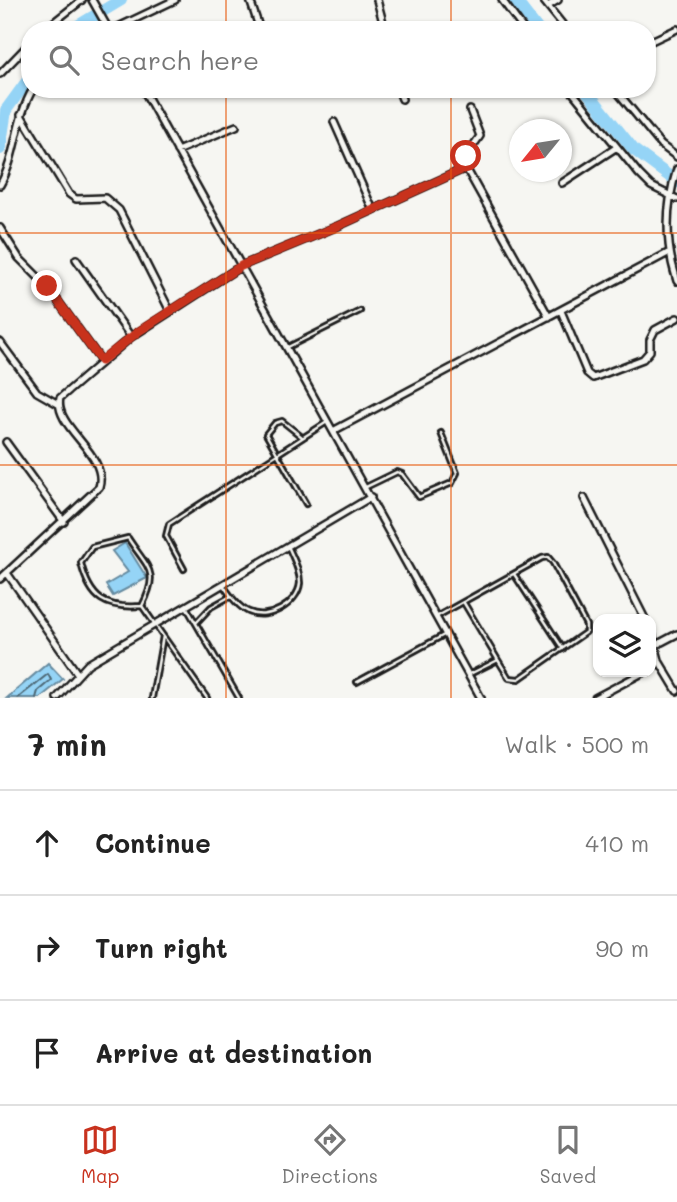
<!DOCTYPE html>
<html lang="en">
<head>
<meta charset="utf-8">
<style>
	:root { --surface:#fff; --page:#f2f2f2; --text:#222; --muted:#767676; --line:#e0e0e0; --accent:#c8321e }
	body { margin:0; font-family:Mali,sans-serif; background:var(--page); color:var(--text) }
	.controls { position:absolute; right:21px; bottom:21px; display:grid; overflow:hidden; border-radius:14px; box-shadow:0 2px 5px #0004 }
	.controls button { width:63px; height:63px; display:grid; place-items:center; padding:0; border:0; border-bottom:2px solid var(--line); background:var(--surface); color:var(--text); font:35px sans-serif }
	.compass { position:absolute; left:509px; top:119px; width:63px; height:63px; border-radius:50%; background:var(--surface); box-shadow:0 2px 5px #0004; rotate:240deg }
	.stop { position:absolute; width:21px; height:21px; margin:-16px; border:5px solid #c8321e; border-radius:50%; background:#fff }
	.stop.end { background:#c8321e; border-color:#fff; box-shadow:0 2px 7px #0008 }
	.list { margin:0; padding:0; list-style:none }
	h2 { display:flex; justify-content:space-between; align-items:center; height:91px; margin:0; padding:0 28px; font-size:30px }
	h2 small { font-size:23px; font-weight:400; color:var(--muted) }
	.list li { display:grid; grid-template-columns:46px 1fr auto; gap:21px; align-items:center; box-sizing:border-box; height:105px; padding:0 28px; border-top:2px solid var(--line) }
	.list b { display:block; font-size:26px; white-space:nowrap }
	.list em { font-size:23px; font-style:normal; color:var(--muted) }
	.icon { flex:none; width:38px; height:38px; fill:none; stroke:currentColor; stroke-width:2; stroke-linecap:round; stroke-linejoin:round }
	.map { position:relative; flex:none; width:677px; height:698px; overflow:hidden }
	.search { position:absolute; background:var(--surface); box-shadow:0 2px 5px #0004; left:21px; right:21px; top:21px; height:77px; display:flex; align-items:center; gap:18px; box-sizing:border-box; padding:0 24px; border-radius:28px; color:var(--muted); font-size:26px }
	.sheet { height:406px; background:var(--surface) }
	nav { display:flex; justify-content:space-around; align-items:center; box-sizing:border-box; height:98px; border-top:2px solid var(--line); background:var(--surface); font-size:19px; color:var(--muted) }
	nav a { display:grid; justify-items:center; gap:4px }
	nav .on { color:var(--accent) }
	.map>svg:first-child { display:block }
</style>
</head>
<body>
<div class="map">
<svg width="677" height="698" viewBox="0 0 677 698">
	<rect width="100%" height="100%" fill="#f6f6f2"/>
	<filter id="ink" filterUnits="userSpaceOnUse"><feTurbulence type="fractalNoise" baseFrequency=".0143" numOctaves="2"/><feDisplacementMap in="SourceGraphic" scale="14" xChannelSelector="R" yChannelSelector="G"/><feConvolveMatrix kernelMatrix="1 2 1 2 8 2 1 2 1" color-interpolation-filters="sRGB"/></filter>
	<g filter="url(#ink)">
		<path fill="#95d4f6" stroke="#658a9f" stroke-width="2" d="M 125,543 L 147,578 L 113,596 L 106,585 L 128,572 L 112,551 Z
			M 48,663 L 63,679 L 40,698 L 7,698 Z"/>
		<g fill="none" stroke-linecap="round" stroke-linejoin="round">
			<path stroke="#4c6673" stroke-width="2" d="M 18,698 L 48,674 L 51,680 L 38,691 L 36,698"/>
			<path stroke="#95d4f6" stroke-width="12" d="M 515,0 L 538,30
				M 71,30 L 121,0
				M 585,89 L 634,150 L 677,182
				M 0,149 L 6,110 L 30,77"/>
			<g stroke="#1c1c1c" stroke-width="8">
				<path id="service" d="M 288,347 L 360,311
					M 302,437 L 282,421 L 275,423 L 266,434 L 306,504
					M 366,487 L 397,472 L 402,474 L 419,497 L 452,483 L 457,473 L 441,433
					M 184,569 L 166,536 L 169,524 L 327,422
					M 514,574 L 563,649
					M 223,585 C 230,595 238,607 249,612 C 268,621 298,604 300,583 C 300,570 293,558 288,546
					M 464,603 L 498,660
					M 142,606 C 160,571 148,569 128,538 L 92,547 L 81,563 C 90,600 106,609 142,606 L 207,698
					M 187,608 L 239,698
					M 436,617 L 542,558 L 548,557 L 553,563 L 586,625 L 586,632 L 519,679 L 509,678 L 498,660 L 470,674
					M 196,623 L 211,607 L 231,596
					M 357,682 L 444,635
					M 152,698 L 163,636"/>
			</g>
			<g stroke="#1c1c1c" stroke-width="10">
				<path id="minor" d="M 92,0 L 109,30
					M 250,0 L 260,30
					M 377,0 L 385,30
					M 502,0 L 524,30
					M 543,0 L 567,30
					M 548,6 L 558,0
					M 44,30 L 82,0
					M 112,30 L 175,0
					M 647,43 L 677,29
					M 0,74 L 30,43
					M 143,89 L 481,698
					M 398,89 L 402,99
					M 570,89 L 639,174 L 651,186 L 677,199
					M 615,89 L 661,145 L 677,157
					M 21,115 L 69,194 L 76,199 L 105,198 L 119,210 L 170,311
					M 334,122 L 373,210
					M 177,151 L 236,126
					M 466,168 L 466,156 L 480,136 L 470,110
					M 677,169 C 665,207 665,244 677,281
					M 562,183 L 617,147
					M 0,185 C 17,155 15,119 33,89
					M 0,228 L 19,258 L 47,286 L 101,361
					M 76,259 L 131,337
					M 561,311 L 587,373 L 593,378 L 643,359 L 650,351 L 650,340 L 655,330 L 677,318
					M 0,342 L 37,392 L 58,404
					M 333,431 L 668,253
					M 6,442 L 64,522
					M 584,498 L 645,619
					M 7,573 L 77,673
					M 0,579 L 99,487 C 109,454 53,427 60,398 L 131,337 L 241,266 L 338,226 L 466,168 L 549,317
					M 651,630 L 659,660 L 651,668
					M 656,645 L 677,634
					M 659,661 L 677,691
					M 57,698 L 88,664 L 371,497
					M 595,698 L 644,672"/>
			</g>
			<use href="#service" stroke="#f6f6f2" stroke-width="2.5"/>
			<use href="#minor" stroke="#f6f6f2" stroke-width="5"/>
		</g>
	</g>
	<g fill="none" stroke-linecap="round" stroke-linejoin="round" filter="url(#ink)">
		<path stroke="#c8321e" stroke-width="9" d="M 47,286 L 101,361 L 139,331 L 241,266 L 338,226 L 466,168 L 466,156"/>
	</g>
	<path fill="none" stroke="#e8590c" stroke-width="2" stroke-opacity="0.55" d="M 226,0 L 226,30M 451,0 L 451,30M 226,89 L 226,698M 451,89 L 451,698M 0,233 L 677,233M 0,465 L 677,465"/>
</svg>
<div class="controls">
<button><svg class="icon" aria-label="layers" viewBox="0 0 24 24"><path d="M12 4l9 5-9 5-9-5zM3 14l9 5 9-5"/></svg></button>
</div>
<svg class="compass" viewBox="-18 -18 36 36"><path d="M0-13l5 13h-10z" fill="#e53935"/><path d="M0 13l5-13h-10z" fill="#767676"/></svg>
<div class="stop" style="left:466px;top:156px"></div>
<div class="stop end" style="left:47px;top:286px"></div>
<div class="search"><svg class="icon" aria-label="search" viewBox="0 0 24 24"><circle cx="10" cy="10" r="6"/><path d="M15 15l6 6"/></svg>Search here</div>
</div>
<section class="sheet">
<h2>7 min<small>Walk · 500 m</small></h2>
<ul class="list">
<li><svg class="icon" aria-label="ahead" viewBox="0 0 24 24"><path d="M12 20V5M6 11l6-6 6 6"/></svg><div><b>Continue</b></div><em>410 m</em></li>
<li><svg class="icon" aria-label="right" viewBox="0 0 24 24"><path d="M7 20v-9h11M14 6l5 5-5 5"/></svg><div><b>Turn right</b></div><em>90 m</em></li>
<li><svg class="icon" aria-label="arrive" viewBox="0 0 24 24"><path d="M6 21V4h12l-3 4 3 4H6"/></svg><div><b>Arrive at destination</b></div></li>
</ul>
</section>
<nav>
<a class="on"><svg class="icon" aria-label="map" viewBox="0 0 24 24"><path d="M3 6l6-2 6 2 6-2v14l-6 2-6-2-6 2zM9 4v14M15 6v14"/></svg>Map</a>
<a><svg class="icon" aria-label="directions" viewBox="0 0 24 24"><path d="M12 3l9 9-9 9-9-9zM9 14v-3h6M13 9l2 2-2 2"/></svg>Directions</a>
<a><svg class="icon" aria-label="saved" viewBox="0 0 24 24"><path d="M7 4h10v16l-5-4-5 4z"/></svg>Saved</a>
</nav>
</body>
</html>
